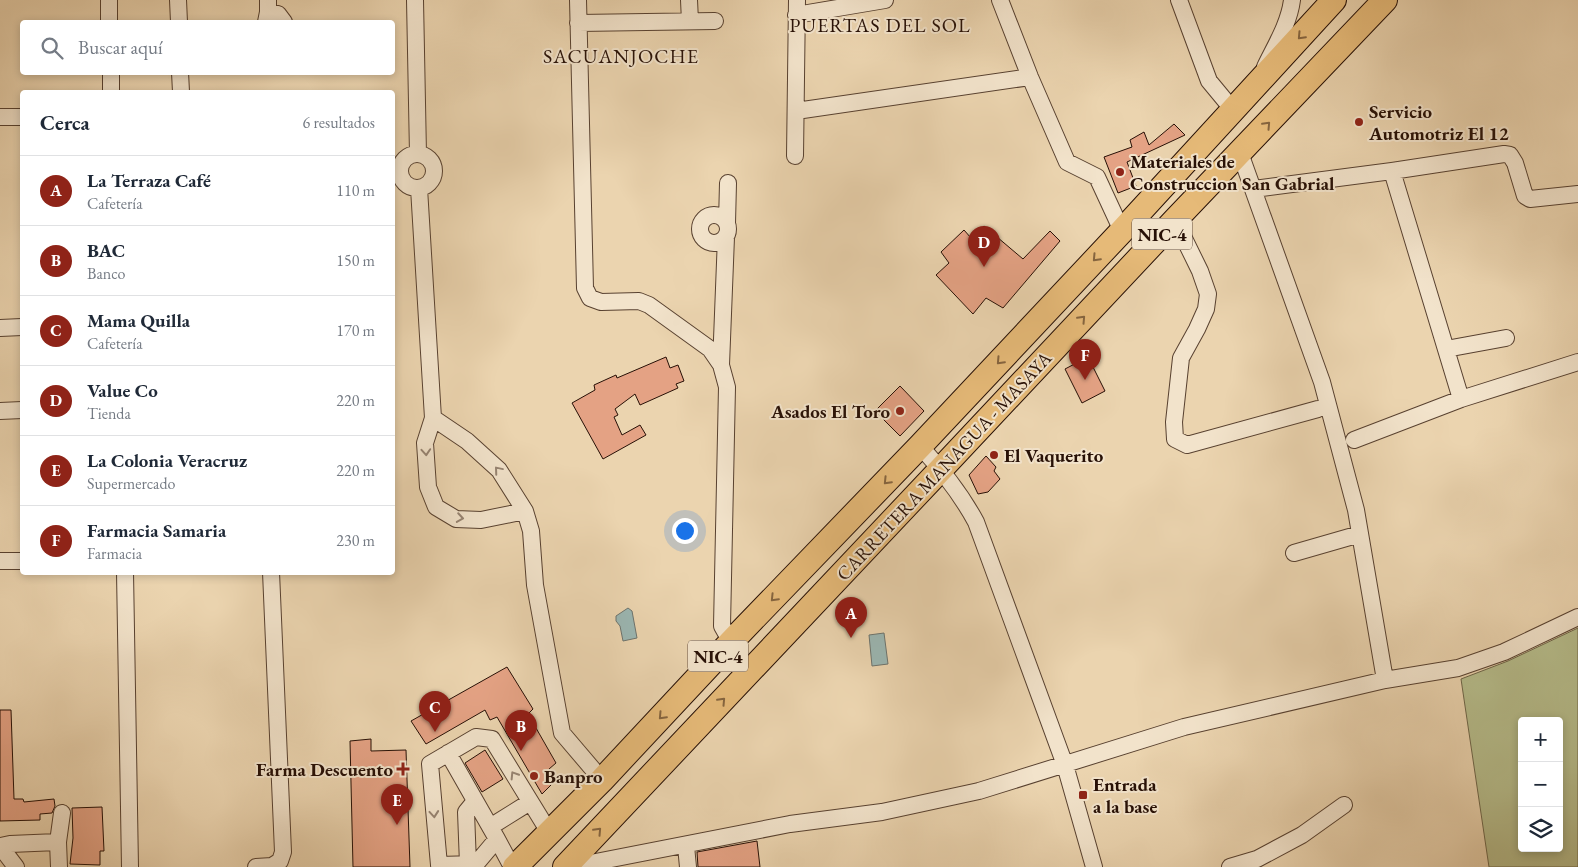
<!DOCTYPE html>
<html lang="es">
<head>
<meta charset="utf-8">
<style>
	:root { --surface:#fff; --page:#f2f2f3; --text:#1f2937; --muted:#747a83; --line:#e0e1e3; --accent:#8f2418 }
	body { margin:0; font-family:"EB Garamond",serif; background:var(--page); color:var(--text) }
	.controls { position:absolute; right:15px; bottom:15px; display:grid; overflow:hidden; border-radius:5px; box-shadow:0 2px 8px #0003 }
	.controls button { width:45px; height:45px; display:grid; place-items:center; padding:0; border:0; border-bottom:1px solid var(--line); background:var(--surface); color:var(--text); font:25px sans-serif }
	.you { position:absolute; left:684px; top:530px; width:18px; height:18px; margin:-12px; border:4px solid #fff; border-radius:50%; background:#1a73e8; box-shadow:0 0 0 8px #1a73e833 }
	.badge { display:grid; place-items:center; width:32px; height:32px; border-radius:50%; background:var(--accent); color:#fff; font-size:16px; font-weight:700 }
	.pin { position:absolute; translate:-50% -41px; filter:drop-shadow(0 1px 2px #0008) }
	.pin::after { content:''; position:absolute; top:26px; width:18px; height:15px; background:inherit; clip-path:polygon(0 0,100% 0,50% 100%) }
	.list { margin:0; padding:0; list-style:none }
	h2 { display:flex; justify-content:space-between; align-items:center; height:65px; margin:0; padding:0 20px; font-size:21px }
	h2 small { font-size:16px; font-weight:400; color:var(--muted) }
	.list li { display:grid; grid-template-columns:32px 1fr auto; gap:15px; align-items:center; box-sizing:border-box; height:70px; padding:0 20px; border-top:1px solid var(--line) }
	.list b { display:block; font-size:19px; white-space:nowrap }
	.list p { margin:0; font-size:16px; white-space:nowrap; color:var(--muted) }
	.list em { font-size:16px; font-style:normal; color:var(--muted) }
	.icon { flex:none; width:28px; height:28px; fill:none; stroke:currentColor; stroke-width:2; stroke-linecap:round; stroke-linejoin:round }
	.map { position:relative; flex:none; width:1578px; height:867px; overflow:hidden }
	.search { position:absolute; background:var(--surface); box-shadow:0 2px 8px #0003; left:20px; top:20px; width:375px; height:55px; display:flex; align-items:center; gap:12px; box-sizing:border-box; padding:0 18px; border-radius:5px; color:var(--muted); font-size:19px }
	.panel { position:absolute; background:var(--surface); box-shadow:0 2px 8px #0003; left:20px; top:90px; width:375px; height:485px; border-radius:5px }
	.map>svg:first-child { display:block }
</style>
</head>
<body>
<div class="map">
<svg width="1578" height="867" viewBox="0 0 1578 867">
	<rect width="100%" height="100%" fill="#ebd4af"/>
	<filter id="stains"><feTurbulence type="fractalNoise" baseFrequency=".004" numOctaves="4"/><feColorMatrix values="0 0 0 0 .2 0 0 0 0 .09 0 0 0 0 .02 0 0 0 .5 -.17"/></filter>
	<radialGradient id="worn" r=".72"><stop offset=".6" stop-color="#630" stop-opacity="0"/><stop offset="1" stop-color="#630" stop-opacity=".3"/></radialGradient>
	<path fill="#b6bd8c" stroke="#6e6649" fill-rule="evenodd" d="M 1578,628 L 1578,867 L 1489,867 L 1461,679 L 1508,661 ZM 1522,721 L 1559,721 L 1559,848 L 1522,848 Z"/>
	<path fill="#9bb7b3" stroke="#6d746e" d="M 628,608 L 632,611 L 637,638 L 623,641 L 620,626 L 616,621 L 616,616 Z
		M 884,633 L 888,664 L 872,666 L 869,635 Z"/>
	<path fill="#e4a284" stroke="#271006" d="M 1174,124 L 1185,135 L 1127,162 L 1136,186 L 1118,193 L 1104,157 L 1132,147 L 1130,140 L 1144,132 L 1149,145 Z
		M 984,226 L 1023,259 L 1050,231 L 1060,241 L 1003,308 L 986,298 L 973,314 L 936,275 L 949,263 L 941,252 L 964,230 L 971,238 Z
		M 666,357 L 670,368 L 678,365 L 684,381 L 676,384 L 678,388 L 640,405 L 635,394 L 615,409 L 618,415 L 614,417 L 622,435 L 640,425 L 646,435 L 603,459 L 572,403 L 595,390 L 594,385 L 616,375 L 617,378 Z
		M 1088,357 L 1105,391 L 1082,403 L 1065,369 Z
		M 900,386 L 924,411 L 900,436 L 875,411 Z
		M 986,456 L 996,467 L 994,471 L 1000,479 L 988,492 L 978,494 L 969,475 Z
		M 507,667 L 533,709 L 528,714 L 556,763 L 549,769 L 556,780 L 542,794 L 497,717 L 490,720 L 485,710 L 426,744 L 411,721 Z
		M 0,710 L 11,710 L 14,799 L 23,799 L 24,802 L 54,799 L 55,806 L 52,813 L 40,814 L 40,820 L 0,821 Z
		M 371,739 L 371,751 L 406,750 L 410,867 L 353,867 L 350,741 Z
		M 485,750 L 503,779 L 482,792 L 465,763 Z
		M 102,807 L 104,851 L 100,851 L 100,865 L 70,864 L 73,838 L 72,808 Z
		M 757,841 L 760,867 L 698,867 L 697,852 Z"/>
	<g fill="none" stroke-linecap="round" stroke-linejoin="round">
		<g stroke="#584130" stroke-width="18">
			<path id="minor" d="M 109,0 L 109,22
				M 178,0 L 179,22
				M 415,0 L 418,154
				M 578,0 L 585,288 L 590,298 L 601,302 L 639,301 L 649,305 L 710,349 L 721,365 L 727,387 L 722,626 L 731,642
				M 689,0 L 690,21
				M 1000,0 L 1030,77 L 1067,162 L 1097,177 L 1122,231
				M 1179,0 L 1209,81 L 1233,110
				M 268,12 L 278,14 L 284,22
				M 796,15 L 885,0
				M 266,22 L 268,12 L 268,0
				M 578,23 L 715,21
				M 1265,67 C 1275,46 1289,24 1292,0
				M 111,72 L 111,92
				M 180,72 L 181,92
				M 796,111 L 1030,77
				M 0,117 L 22,117
				M 1240,153 L 1322,382 L 1356,510 L 1385,680
				M400 171a17 17 0 1 1 34 0a17 17 0 1 1-34 0Z
				M 795,156 L 797,0
				M 1392,171 L 1461,399
				M 419,188 L 433,418 L 425,443 L 428,487 L 436,507 L 456,519 L 481,520 L 525,511
				M 1254,189 L 1392,171 L 1504,154 L 1510,155 L 1515,163 L 1525,196 L 1530,199 L 1578,194
				M700 229a14 14 0 1 1 28 0a14 14 0 1 1-28 0Z
				M 1175,220 L 1200,271 L 1208,294 L 1206,309 L 1197,329 L 1181,358 L 1174,422 L 1175,439 L 1187,445 L 1318,409
				M 727,223 L 728,183
				M 0,328 L 22,327
				M 1446,349 L 1506,338
				M 721,365 L 726,237
				M 0,411 L 22,410
				M 433,418 L 467,441 L 499,470 L 525,511 L 531,531 L 535,585 L 562,733 L 602,780
				M 1354,440 L 1461,399 L 1578,362
				M 920,446 C 942,470 961,494 976,522 L 1065,765 L 1094,867
				M 1294,553 L 1360,534
				M 0,561 L 22,561
				M 125,572 L 130,867
				M 448,753 L 497,839
				M 490,827 L 530,802
				M 0,846 L 16,867
				M 1,846 L 10,844 L 58,842
				M 686,846 L 688,867
				M 468,864 L 466,812 L 475,801
				M 59,867 L 58,842 L 62,813
				M 256,867 L 272,866 L 280,861 L 283,852 L 271,572
				M 512,867 L 497,839 L 476,864 L 439,865 L 430,764 L 476,737 L 492,739 L 549,832
				M 570,867 L 790,824 L 882,812 L 979,791 L 1184,727 L 1385,680 L 1458,668 L 1504,652 L 1578,617
				M 1230,867 L 1257,859 L 1302,835 L 1344,805"/>
		</g>
		<g stroke="#271006" stroke-width="26">
			<path id="highway" d="M 515,867 L 602,780 L 731,642 L 920,446 L 1122,231 L 1334,0
				M 565,867 L 941,469 L 1175,220 L 1385,0"/>
		</g>
		<use href="#minor" stroke="#f2e3cb" stroke-width="16"/>
		<use href="#highway" stroke="#e6ba78" stroke-width="24"/>
	</g>
	<defs><path id="oneway-chevron" d="M-2-3.5L2.5 0L-2 3.5" fill="none" stroke-width="1.6" stroke-linecap="round" stroke-linejoin="round" transform="scale(1.25)"/></defs>
	<g stroke="#86653f">
		<use href="#oneway-chevron" transform="translate(1301 36) rotate(133)"/>
		<use href="#oneway-chevron" transform="translate(1267 125) rotate(-47)"/>
		<use href="#oneway-chevron" transform="translate(1096 258) rotate(133)"/>
		<use href="#oneway-chevron" transform="translate(1082 319) rotate(-47)"/>
		<use href="#oneway-chevron" transform="translate(1000 361) rotate(133)"/>
		<use href="#oneway-chevron" transform="translate(887 481) rotate(134)"/>
		<use href="#oneway-chevron" transform="translate(774 598) rotate(134)"/>
		<use href="#oneway-chevron" transform="translate(722 701) rotate(-47)"/>
		<use href="#oneway-chevron" transform="translate(662 716) rotate(133)"/>
		<use href="#oneway-chevron" transform="translate(598 831) rotate(-47)"/>
	</g>
	<g stroke="#978472">
		<use href="#oneway-chevron" transform="translate(426 452) rotate(86)"/>
		<use href="#oneway-chevron" transform="translate(498 470) rotate(-130)"/>
		<use href="#oneway-chevron" transform="translate(460 518) rotate(9)"/>
		<use href="#oneway-chevron" transform="translate(514 775) rotate(-122)"/>
		<use href="#oneway-chevron" transform="translate(434 814) rotate(85)"/>
	</g>
	<g fill="#8f2418" stroke="#f2e3cb" stroke-width="2">
		<circle cx="1359" cy="122" r="5"/>
		<circle cx="1120" cy="172" r="5"/>
		<circle cx="900" cy="411" r="5"/>
		<circle cx="994" cy="455" r="5"/>
		<path d="M400.5 761.5h5v5h5v5h-5v5h-5v-5h-5v-5h5z"/>
		<circle cx="534" cy="776" r="5"/>
		<rect x="1078" y="790" width="10" height="10" rx="2.5"/>
	</g>
	<g text-anchor="middle" dominant-baseline="central" stroke-width="4" stroke-linejoin="round" paint-order="stroke">
		<g fill="#f2e3cb" stroke="#644f41" stroke-width="1">
			<rect x="1132" y="218.5" width="60" height="31" rx="4"/>
			<rect x="688" y="640.5" width="60" height="31" rx="4"/>
		</g>
		<g font-size="18" font-weight="bold" fill="#271006">
			<text x="1162" y="234">NIC-4</text>
			<text x="718" y="656">NIC-4</text>
		</g>
		<g font-size="19" font-weight="bold" fill="#271006" stroke="#f2e3cb" text-anchor="start">
			<text x="1369" y="111">Servicio<tspan x="1369" dy="22">Automotriz El 12</tspan></text>
			<text x="1130" y="161">Materiales de<tspan x="1130" dy="22">Construccion San Gabrial</tspan></text>
			<text x="890" y="411" text-anchor="end">Asados El Toro</text>
			<text x="1004" y="455">El Vaquerito</text>
			<text x="393" y="769" text-anchor="end">Farma Descuento</text>
			<text x="544" y="776">Banpro</text>
			<text x="1093" y="784">Entrada<tspan x="1093" dy="22">a la base</tspan></text>
		</g>
		<g font-size="19" fill="#271006" stroke="#f2e3cb">
			<text transform="translate(944 466) rotate(-47)">CARRETERA MANAGUA - MASAYA</text>
		</g>
		<g font-size="20" letter-spacing="1" fill="#271006" stroke="#f2e3cb">
			<text x="880" y="25">PUERTAS DEL SOL</text>
			<text x="621" y="56">SACUANJOCHE</text>
		</g>
	</g>
	<rect width="100%" height="100%" filter="url(#stains)"/>
	<rect width="100%" height="100%" fill="url(#worn)"/>
</svg>
<div class="controls">
<button>+</button>
<button>−</button>
<button><svg class="icon" aria-label="layers" viewBox="0 0 24 24"><path d="M12 4l9 5-9 5-9-5zM3 14l9 5 9-5"/></svg></button>
</div>
<div class="you"></div>
<div class="pin badge" style="left:851px;top:638px">A</div>
<div class="pin badge" style="left:521px;top:751px">B</div>
<div class="pin badge" style="left:435px;top:732px">C</div>
<div class="pin badge" style="left:984px;top:267px">D</div>
<div class="pin badge" style="left:397px;top:825px">E</div>
<div class="pin badge" style="left:1085px;top:380px">F</div>
<div class="search"><svg class="icon" aria-label="search" viewBox="0 0 24 24"><circle cx="10" cy="10" r="6"/><path d="M15 15l6 6"/></svg>Buscar aquí</div>
<section class="panel">
<h2>Cerca<small>6 resultados</small></h2>
<ul class="list">
<li><span class="badge">A</span><div><b>La Terraza Café</b><p>Cafetería</p></div><em>110 m</em></li>
<li><span class="badge">B</span><div><b>BAC</b><p>Banco</p></div><em>150 m</em></li>
<li><span class="badge">C</span><div><b>Mama Quilla</b><p>Cafetería</p></div><em>170 m</em></li>
<li><span class="badge">D</span><div><b>Value Co</b><p>Tienda</p></div><em>220 m</em></li>
<li><span class="badge">E</span><div><b>La Colonia Veracruz</b><p>Supermercado</p></div><em>220 m</em></li>
<li><span class="badge">F</span><div><b>Farmacia Samaria</b><p>Farmacia</p></div><em>230 m</em></li>
</ul>
</section>
</div>
</body>
</html>
